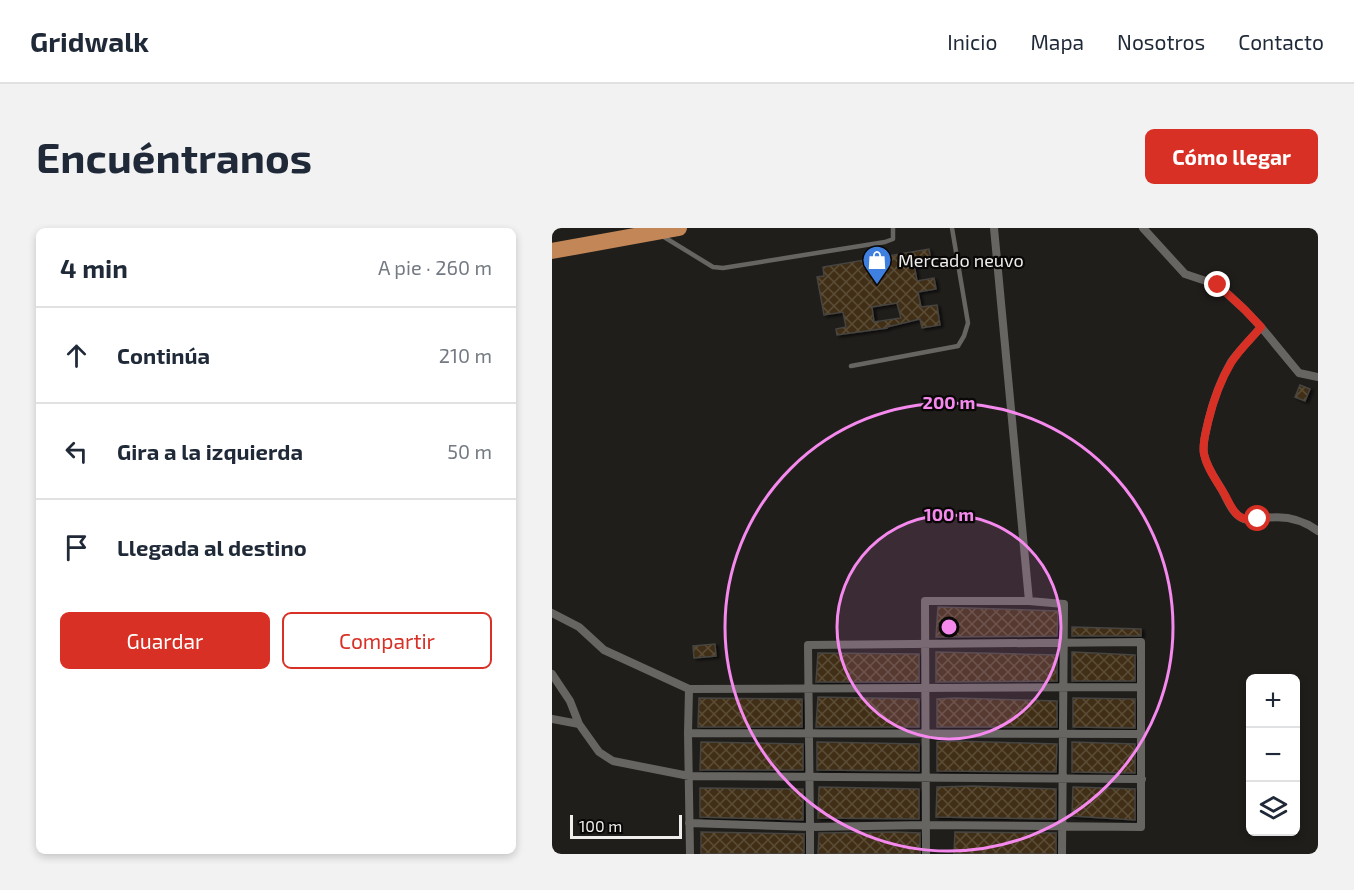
<!DOCTYPE html>
<html lang="es">
<head>
<meta charset="utf-8">
<style>
	:root { --surface:#fff; --page:#f2f2f3; --text:#1f2937; --muted:#747a83; --line:#e0e1e3; --accent:#d93025 }
	body { margin:0; font-family:"Exo 2",sans-serif; background:var(--page); color:var(--text) }
	.controls { position:absolute; right:18px; bottom:18px; display:grid; overflow:hidden; border-radius:9px; box-shadow:0 3px 9px #0003 }
	.controls button { width:54px; height:54px; display:grid; place-items:center; padding:0; border:0; border-bottom:2px solid var(--line); background:var(--surface); color:var(--text); font:30px sans-serif }
	.scale { position:absolute; left:18px; bottom:15px; width:112px; box-sizing:border-box; padding-left:6px; border:3px solid #efeeec; border-top:0; font-size:16px; line-height:21px; white-space:nowrap; color:#efeeec; -webkit-text-stroke:4px #090807; paint-order:stroke }
	.stop { position:absolute; width:18px; height:18px; margin:-14px; border:4px solid #d93025; border-radius:50%; background:#fff }
	.stop.end { background:#d93025; border-color:#fff; box-shadow:0 2px 6px #0008 }
	.list { margin:0; padding:0; list-style:none }
	h2 { display:flex; justify-content:space-between; align-items:center; height:78px; margin:0; padding:0 24px; font-size:26px }
	h2 small { font-size:20px; font-weight:400; color:var(--muted) }
	.list li { display:grid; grid-template-columns:39px 1fr auto; gap:18px; align-items:center; box-sizing:border-box; height:96px; padding:0 24px; border-top:2px solid var(--line) }
	.list b { display:block; font-size:22px; white-space:nowrap }
	.list em { font-size:20px; font-style:normal; color:var(--muted) }
	.actions { display:flex; gap:12px; padding:18px 24px }
	.actions a { flex:1; padding:14px 0; border:2px solid var(--accent); border-radius:9px; text-align:center; font-size:21px; color:var(--accent) }
	.actions .main { background:var(--accent); color:#fff }
	.icon { flex:none; width:33px; height:33px; fill:none; stroke:currentColor; stroke-width:2; stroke-linecap:round; stroke-linejoin:round }
	.map { position:relative; flex:none; width:766px; height:626px; overflow:hidden; border-radius:9px }
	header { display:flex; align-items:center; gap:36px; box-sizing:border-box; height:84px; padding:0 30px; background:var(--surface); border-bottom:2px solid var(--line) }
	header strong { font-size:28px }
	nav { display:flex; gap:33px; margin-inline-start:auto; font-size:21px }
	.intro { display:flex; align-items:center; justify-content:space-between; box-sizing:border-box; height:144px; padding:0 36px }
	h1 { margin:0; font-size:42px }
	.button { padding:15px 27px; border-radius:9px; background:var(--accent); color:#fff; font-size:21px; font-weight:700 }
	main { display:flex; gap:36px; padding:0 36px }
	aside { flex:1; background:var(--surface); border-radius:9px; box-shadow:0 3px 9px #0003 }
	.map>svg:first-child { display:block }
</style>
</head>
<body>
<header>
<strong>Gridwalk</strong>
<nav><a>Inicio</a><a>Mapa</a><a>Nosotros</a><a>Contacto</a></nav>
</header>
<div class="intro"><h1>Encuéntranos</h1><a class="button">Cómo llegar</a></div>
<main>
<aside>
<h2>4 min<small>A pie · 260 m</small></h2>
<ul class="list">
<li><svg class="icon" aria-label="ahead" viewBox="0 0 24 24"><path d="M12 20V5M6 11l6-6 6 6"/></svg><div><b>Continúa</b></div><em>210 m</em></li>
<li><svg class="icon" aria-label="left" viewBox="0 0 24 24"><path d="M17 20v-9H6M10 6l-5 5 5 5"/></svg><div><b>Gira a la izquierda</b></div><em>50 m</em></li>
<li><svg class="icon" aria-label="arrive" viewBox="0 0 24 24"><path d="M6 21V4h12l-3 4 3 4H6"/></svg><div><b>Llegada al destino</b></div></li>
</ul>
<div class="actions"><a class="main">Guardar</a><a>Compartir</a></div>
</aside>
<div class="map">
<svg width="766" height="626" viewBox="0 0 766 626">
	<defs>
		<pattern id="building-cross-hatch" width="8" height="8" patternUnits="userSpaceOnUse" patternTransform="scale(1.5)"><rect width="8" height="8" fill="#402e16"/><path d="M0 0l8 8M0 8l8-8" fill="none" stroke="#5c4d38"/></pattern>
		<filter id="shadow"><feDropShadow dx="3" dy="2" stdDeviation="1.5" flood-color="#0009"/></filter>
	</defs>
	<rect width="100%" height="100%" fill="#201e1b"/>
	<path fill="url(#building-cross-hatch)" stroke="#464441" stroke-width="1.5" fill-rule="evenodd" filter="url(#shadow)" d="M 377,21 L 379,33 L 362,36 L 365,53 L 382,50 L 384,61 L 366,64 L 369,79 L 385,77 L 388,97 L 370,100 L 368,91 L 335,99 L 335,100 L 285,107 L 284,101 L 294,99 L 291,84 L 272,87 L 265,49 L 272,48 L 271,39 ZM 345,75 L 349,90 L 322,94 L 320,79 Z
		M 748,157 L 758,161 L 753,173 L 743,169 Z
		M 386,379 L 506,383 L 505,408 L 384,409 Z
		M 520,399 L 589,401 L 589,408 L 520,408 Z
		M 163,416 L 164,428 L 142,430 L 141,418 Z
		M 384,424 L 505,427 L 505,453 L 384,454 Z
		M 520,424 L 583,427 L 583,453 L 520,453 Z
		M 266,425 L 367,426 L 367,454 L 264,454 Z
		M 266,469 L 367,471 L 367,499 L 264,499 Z
		M 147,470 L 250,471 L 250,499 L 146,499 Z
		M 403,470 L 505,473 L 505,499 L 385,499 L 385,471 Z
		M 521,470 L 583,471 L 583,500 L 521,499 Z
		M 403,513 L 505,516 L 504,544 L 385,543 L 385,514 Z
		M 149,514 L 251,516 L 251,542 L 148,542 Z
		M 265,514 L 367,516 L 367,543 L 265,542 Z
		M 520,514 L 583,516 L 583,545 L 520,544 Z
		M 421,558 L 504,561 L 504,591 L 384,589 L 385,559 Z
		M 267,559 L 367,561 L 367,591 L 266,590 Z
		M 521,559 L 583,561 L 583,592 L 520,588 Z
		M 148,560 L 251,561 L 251,592 L 148,589 Z
		M 149,604 L 252,606 L 252,626 L 149,626 Z
		M 342,604 L 368,605 L 368,626 L 266,626 L 267,605 Z
		M 403,604 L 504,605 L 504,626 L 402,626 Z"/>
	<g fill="none" stroke-linecap="round" stroke-linejoin="round">
		<path stroke="#676562" stroke-width="4.5" d="M 112,9 L 161,39 L 171,40 L 333,14 L 341,11 L 341,0
			M 299,138 L 406,118 L 412,108 L 416,95 L 400,0"/>
		<path stroke="#676562" stroke-width="8" d="M 442,0 L 477,373
			M 591,0 L 633,46 L 666,57 L 693,82 L 709,99 L 747,145 L 766,149
			M 709,99 C 699,111 687,122 679,134 C 668,153 661,173 656,194 C 654,204 650,215 652,226 C 655,240 663,250 670,262 C 676,273 680,286 692,291 C 699,294 707,291 714,290 C 734,287 750,291 766,303
			M 0,385 L 27,399 L 52,422 L 137,461 L 589,459
			M 0,446 L 18,473 L 27,496
			M 137,461 L 136,505 L 138,626
			M 0,491 L 27,496 L 47,524 L 61,533 L 137,548 L 590,551
			M 136,505 L 589,506
			M 137,595 L 258,599 L 374,597 L 589,599 L 589,414 L 256,417 L 258,599 L 258,626
			M 374,626 L 373,373 L 477,373 L 512,376 L 510,626"/>
		<path stroke="#c38656" stroke-width="16" d="M 0,23 L 127,0"/>
	</g>
	<g fill="none" stroke-linecap="round" stroke-linejoin="round">
		<path stroke="#d93025" stroke-width="8" d="M 666,57 L 693,82 L 709,99 C 699,111 687,122 679,135 C 668,153 661,174 656,194 C 654,205 650,215 652,226 C 655,241 665,253 673,267 C 681,282 685,295 706,291"/>
	</g>
	<circle cx="397" cy="399" r="112" fill="#f589ee" fill-opacity=".12"/>
	<g fill="none" stroke="#f589ee" stroke-width="3">
		<circle cx="397" cy="399" r="112"/>
		<circle cx="397" cy="399" r="224"/>
	</g>
	<defs>
		<g id="shop-pin" transform="scale(1.5)"><path d="M0 17L-7.5 6A9.5 9.5 0 1 1 7.5 6Z" fill="#3f7fe0" stroke="#090807"/><path d="M-5-2.5h2.3a2.7 3.5 0 0 1 5.4 0H5L5.5 6h-11ZM-1.5-2.5h3a1.5 2.3 0 0 0-3 0Z" fill="#fff"/></g>
	</defs>
	<g fill-rule="evenodd">
		<use href="#shop-pin" x="325" y="32"/>
	</g>
	<g text-anchor="middle" dominant-baseline="central" stroke-width="4.5" stroke-linejoin="round" paint-order="stroke">
		<g font-size="18" fill="#efeeec" stroke="#090807" text-anchor="start">
			<text x="346" y="32">Mercado neuvo</text>
		</g>
	</g>
	<circle cx="397" cy="399" r="9" fill="#f589ee" stroke="#090807" stroke-width="3"/>
	<g font-size="18" text-anchor="middle" font-weight="bold" fill="#f589ee" stroke="#090807" stroke-width="4.5" stroke-linejoin="round" paint-order="stroke">
		<text x="397" y="181">200 m</text>
		<text x="397" y="293">100 m</text>
	</g>
</svg>
<div class="controls">
<button>+</button>
<button>−</button>
<button><svg class="icon" aria-label="layers" viewBox="0 0 24 24"><path d="M12 4l9 5-9 5-9-5zM3 14l9 5 9-5"/></svg></button>
</div>
<div class="scale">100 m</div>
<div class="stop" style="left:706px;top:291px"></div>
<div class="stop end" style="left:666px;top:57px"></div>
</div>
</main>
</body>
</html>
